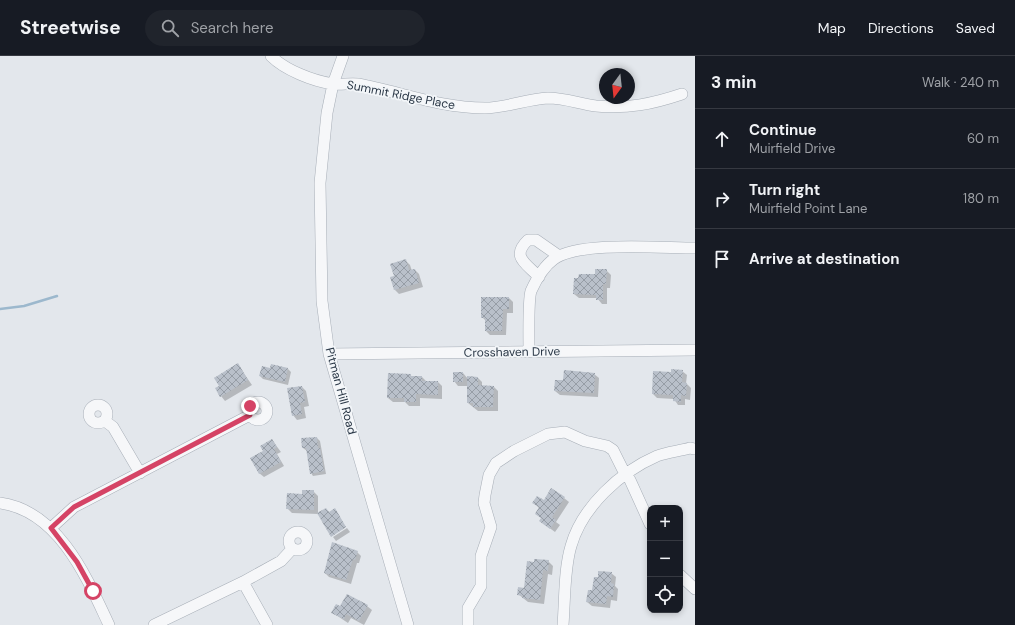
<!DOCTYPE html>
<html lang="en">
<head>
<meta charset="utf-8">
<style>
	:root { --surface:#171b24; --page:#20242c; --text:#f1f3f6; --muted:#9ea1a6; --line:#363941 }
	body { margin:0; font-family:"DM Sans",sans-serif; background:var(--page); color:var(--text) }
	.controls { position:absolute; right:12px; bottom:12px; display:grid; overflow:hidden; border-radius:8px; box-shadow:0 2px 6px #0003 }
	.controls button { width:36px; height:36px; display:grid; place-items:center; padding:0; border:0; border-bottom:1px solid var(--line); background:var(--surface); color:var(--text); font:20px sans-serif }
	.compass { position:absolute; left:599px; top:12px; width:36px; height:36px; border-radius:50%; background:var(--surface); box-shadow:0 2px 6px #0003; rotate:195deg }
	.stop { position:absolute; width:12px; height:12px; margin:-9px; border:3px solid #d54365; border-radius:50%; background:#fff }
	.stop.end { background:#d54365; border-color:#fff; box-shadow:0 1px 4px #0008 }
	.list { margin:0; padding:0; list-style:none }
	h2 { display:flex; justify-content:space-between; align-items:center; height:52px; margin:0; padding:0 16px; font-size:17px }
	h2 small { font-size:13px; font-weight:400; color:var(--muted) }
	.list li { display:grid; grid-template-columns:26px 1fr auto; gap:12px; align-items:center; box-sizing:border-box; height:60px; padding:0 16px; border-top:1px solid var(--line) }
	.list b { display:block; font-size:15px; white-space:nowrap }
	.list p { margin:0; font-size:13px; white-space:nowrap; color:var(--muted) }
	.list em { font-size:13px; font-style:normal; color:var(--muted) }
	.icon { flex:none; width:22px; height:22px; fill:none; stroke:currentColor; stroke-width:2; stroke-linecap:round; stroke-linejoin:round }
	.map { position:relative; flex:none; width:695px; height:569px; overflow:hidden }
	header { display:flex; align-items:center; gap:24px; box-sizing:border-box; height:56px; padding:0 20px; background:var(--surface); border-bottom:1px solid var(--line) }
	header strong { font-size:19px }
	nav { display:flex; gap:22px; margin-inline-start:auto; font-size:14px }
	.search { width:280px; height:36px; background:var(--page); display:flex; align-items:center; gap:10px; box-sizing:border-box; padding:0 14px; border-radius:22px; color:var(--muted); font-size:15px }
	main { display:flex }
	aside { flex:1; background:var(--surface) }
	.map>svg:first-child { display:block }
</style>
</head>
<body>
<header>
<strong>Streetwise</strong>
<div class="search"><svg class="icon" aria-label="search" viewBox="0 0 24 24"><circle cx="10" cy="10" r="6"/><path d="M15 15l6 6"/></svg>Search here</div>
<nav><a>Map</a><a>Directions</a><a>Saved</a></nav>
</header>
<main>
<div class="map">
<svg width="695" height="569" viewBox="0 0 695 569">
	<defs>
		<pattern id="building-cross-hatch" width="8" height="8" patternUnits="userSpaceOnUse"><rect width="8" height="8" fill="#b9c0ca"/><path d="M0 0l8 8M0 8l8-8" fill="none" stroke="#969da6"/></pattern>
	</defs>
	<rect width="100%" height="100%" fill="#e3e7ec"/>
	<path fill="#0003" d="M 406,205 L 410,209 L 412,215 L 415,214 L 419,218 L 423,231 L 399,238 L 395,234 Z
		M 606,214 L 611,219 L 610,232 L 607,232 L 607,248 L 602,248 L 597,242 L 579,242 L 574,238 L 579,223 L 596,219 Z
		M 509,242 L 513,246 L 513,257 L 507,257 L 506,279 L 490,279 L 486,275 L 486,265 L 482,261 Z
		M 238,309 L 252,329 L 225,345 L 221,340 L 221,330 Z
		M 271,309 L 288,313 L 291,316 L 288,329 L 263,323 L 260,320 L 270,313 Z
		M 682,315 L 687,319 L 686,327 L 691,332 L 690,344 L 685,343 L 685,349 L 678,349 L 674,343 L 657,342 L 653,338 L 672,317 Z
		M 463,317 L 468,323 L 478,322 L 482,326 L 482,330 L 494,331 L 498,335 L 498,355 L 478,355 L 468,347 L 468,330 L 458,330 L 454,325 Z
		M 594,318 L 599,322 L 598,341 L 560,339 L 555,335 L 564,325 Z
		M 410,319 L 413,321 L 422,321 L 427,326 L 438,326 L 442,330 L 442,343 L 420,342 L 420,350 L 409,350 L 405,346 L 393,346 L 388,342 Z
		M 302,331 L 306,335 L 309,350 L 304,351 L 306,362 L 297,364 L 293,359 Z
		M 303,382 L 317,382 L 320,385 L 326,418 L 313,420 L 311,417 L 307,395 L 303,392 Z
		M 272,384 L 281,396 L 277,398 L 284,410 L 264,421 L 259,417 L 264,395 Z
		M 313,435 L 318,440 L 318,458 L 292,457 L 287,452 L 303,439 Z
		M 564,442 L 569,446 L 556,466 L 560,469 L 555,476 L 540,465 L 542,463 L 536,457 L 539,452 L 534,447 Z
		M 347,472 L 350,476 L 336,485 L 333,481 Z
		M 357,496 L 361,500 L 359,507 L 357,507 L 351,528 L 329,521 L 325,517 Z
		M 548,505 L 553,510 L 552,519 L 548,518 L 544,548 L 528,546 L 518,538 Z
		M 611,517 L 616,521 L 615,530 L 618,533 L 617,545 L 611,544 L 610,552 L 592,550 L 587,546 L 598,522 Z
		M 367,550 L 372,554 L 364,569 L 351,562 L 348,567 L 333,557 L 340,551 Z"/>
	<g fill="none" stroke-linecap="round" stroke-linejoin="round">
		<path stroke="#9cb8cd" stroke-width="2.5" d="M 0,253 L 24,250 L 57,240"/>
	</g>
	<path fill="url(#building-cross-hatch)" d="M 406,203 L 409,214 L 415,213 L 419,227 L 394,234 L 390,221 L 394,220 L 390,208 Z
		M 595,213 L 607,213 L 606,228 L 603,228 L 603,244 L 596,244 L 596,239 L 573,238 L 574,222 L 578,222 L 579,218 L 595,218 Z
		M 481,241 L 509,241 L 509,253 L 503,253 L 502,275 L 485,275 L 485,262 L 481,262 Z
		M 238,307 L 248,324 L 220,341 L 215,332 L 219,330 L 214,322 Z
		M 271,308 L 288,312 L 285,326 L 259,320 L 262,310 L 270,312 Z
		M 671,313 L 683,314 L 682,326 L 687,327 L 686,340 L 681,339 L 681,346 L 673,345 L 673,339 L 652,338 L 653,315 L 671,316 Z
		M 564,314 L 595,317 L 594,337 L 554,335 L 555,324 L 563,324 Z
		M 453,316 L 463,316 L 463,326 L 453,326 Z
		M 388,317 L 411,318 L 411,320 L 422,320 L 422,325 L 438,325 L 438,339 L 416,338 L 416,346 L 404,346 L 404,342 L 387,342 Z
		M 467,320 L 478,321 L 478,329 L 494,330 L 493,351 L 473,351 L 473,347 L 467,347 Z
		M 302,330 L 305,346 L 300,347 L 302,358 L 292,360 L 287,332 Z
		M 317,381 L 318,392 L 320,392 L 324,415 L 310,418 L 306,392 L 302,392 L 301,382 Z
		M 272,383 L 277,391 L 274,393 L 281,406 L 259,418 L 250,402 L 263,395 L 260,390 Z
		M 551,432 L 565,441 L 552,461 L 556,464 L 550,473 L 539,465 L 541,462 L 535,458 L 539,451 L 532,447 L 537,440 L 544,444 Z
		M 302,434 L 314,434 L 314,454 L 286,453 L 287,437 L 302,438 Z
		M 326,452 L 329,456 L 335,452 L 346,471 L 331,481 L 317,457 Z
		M 332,486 L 358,495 L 355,504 L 353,503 L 346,524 L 324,517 Z
		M 534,503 L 549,504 L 548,515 L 543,514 L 540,544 L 522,542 L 523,540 L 517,539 L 518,531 L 524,532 L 527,505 L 534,506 Z
		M 598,515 L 612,516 L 611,527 L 614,528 L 613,541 L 607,540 L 606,548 L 586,546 L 588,534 L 592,534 L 594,521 L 598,521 Z
		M 347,538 L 368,549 L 359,565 L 346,558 L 344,563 L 331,557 L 336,548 L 340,550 Z"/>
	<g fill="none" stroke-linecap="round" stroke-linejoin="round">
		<g stroke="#a7aeb7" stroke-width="12">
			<path id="minor" d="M 271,0 C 285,14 313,25 333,28 C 341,29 350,27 358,28 C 401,36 440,52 485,52 C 506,52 527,43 548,42 C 565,42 580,48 596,50 C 628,53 652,48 682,38
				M 343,0 L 333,28 L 327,57 L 320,127 L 322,245 L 329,298 L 408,569
				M 539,221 C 527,208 510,201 528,184 L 536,184 L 559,200
				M 529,296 C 529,284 528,244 531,235 C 536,224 544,210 554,203 C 580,185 661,192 695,192
				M 329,298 L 695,294
				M249 355a9 9 0 1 1 18 0a9 9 0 1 1-18 0Z
				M89 358a9 9 0 1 1 18 0a9 9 0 1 1-18 0Z
				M 105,365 L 113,371 L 140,417
				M 630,424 L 650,468
				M 0,447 C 59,455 87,522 109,569
				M 51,472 L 74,451 L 250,359
				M289 485a9 9 0 1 1 18 0a9 9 0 1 1-18 0Z
				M 680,519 L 695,533
				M 243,526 L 267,569
				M 154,569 L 243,526 L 281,505 L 292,493
				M 468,569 L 468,552 L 481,530 L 481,500 L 491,471 L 484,447 L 485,439 L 489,419 L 496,407 L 514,395 L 548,378 L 565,376 L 585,385 L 607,390 L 613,394 L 623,414
				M 563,569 C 565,544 564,513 571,490 C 582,451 620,416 657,400 C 667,396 680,395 690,392 L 695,393"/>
		</g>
		<use href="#minor" stroke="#f6f7f9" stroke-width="11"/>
	</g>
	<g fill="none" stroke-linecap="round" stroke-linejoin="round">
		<path stroke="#d54365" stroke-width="5" d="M 93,535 L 77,506 L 51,472 L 74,451 L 250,359 L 250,350"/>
	</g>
	<g text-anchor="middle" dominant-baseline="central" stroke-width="3.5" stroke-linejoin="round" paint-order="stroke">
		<g font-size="12" fill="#293645" stroke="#f3f6f9">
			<text transform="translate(401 39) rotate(11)">Summit Ridge Place</text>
			<text transform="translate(512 296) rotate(-1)">Crosshaven Drive</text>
			<text transform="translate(341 335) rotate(75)">Pitman Hill Road</text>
		</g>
	</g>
</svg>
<div class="controls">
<button>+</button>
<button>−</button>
<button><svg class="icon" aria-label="locate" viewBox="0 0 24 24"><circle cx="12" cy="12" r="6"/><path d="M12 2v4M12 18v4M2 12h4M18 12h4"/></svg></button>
</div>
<svg class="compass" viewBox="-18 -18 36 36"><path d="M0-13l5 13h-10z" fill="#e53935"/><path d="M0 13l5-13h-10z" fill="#9ea1a6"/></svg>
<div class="stop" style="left:93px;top:535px"></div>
<div class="stop end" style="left:250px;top:350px"></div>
</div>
<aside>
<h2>3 min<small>Walk · 240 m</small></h2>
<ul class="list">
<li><svg class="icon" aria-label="ahead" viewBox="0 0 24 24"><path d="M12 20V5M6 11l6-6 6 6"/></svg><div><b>Continue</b><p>Muirfield Drive</p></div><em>60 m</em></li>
<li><svg class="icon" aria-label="right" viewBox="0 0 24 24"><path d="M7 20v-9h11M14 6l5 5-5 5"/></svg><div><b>Turn right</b><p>Muirfield Point Lane</p></div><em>180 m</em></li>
<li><svg class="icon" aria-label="arrive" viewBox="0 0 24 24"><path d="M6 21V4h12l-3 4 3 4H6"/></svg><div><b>Arrive at destination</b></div></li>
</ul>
</aside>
</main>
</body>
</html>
